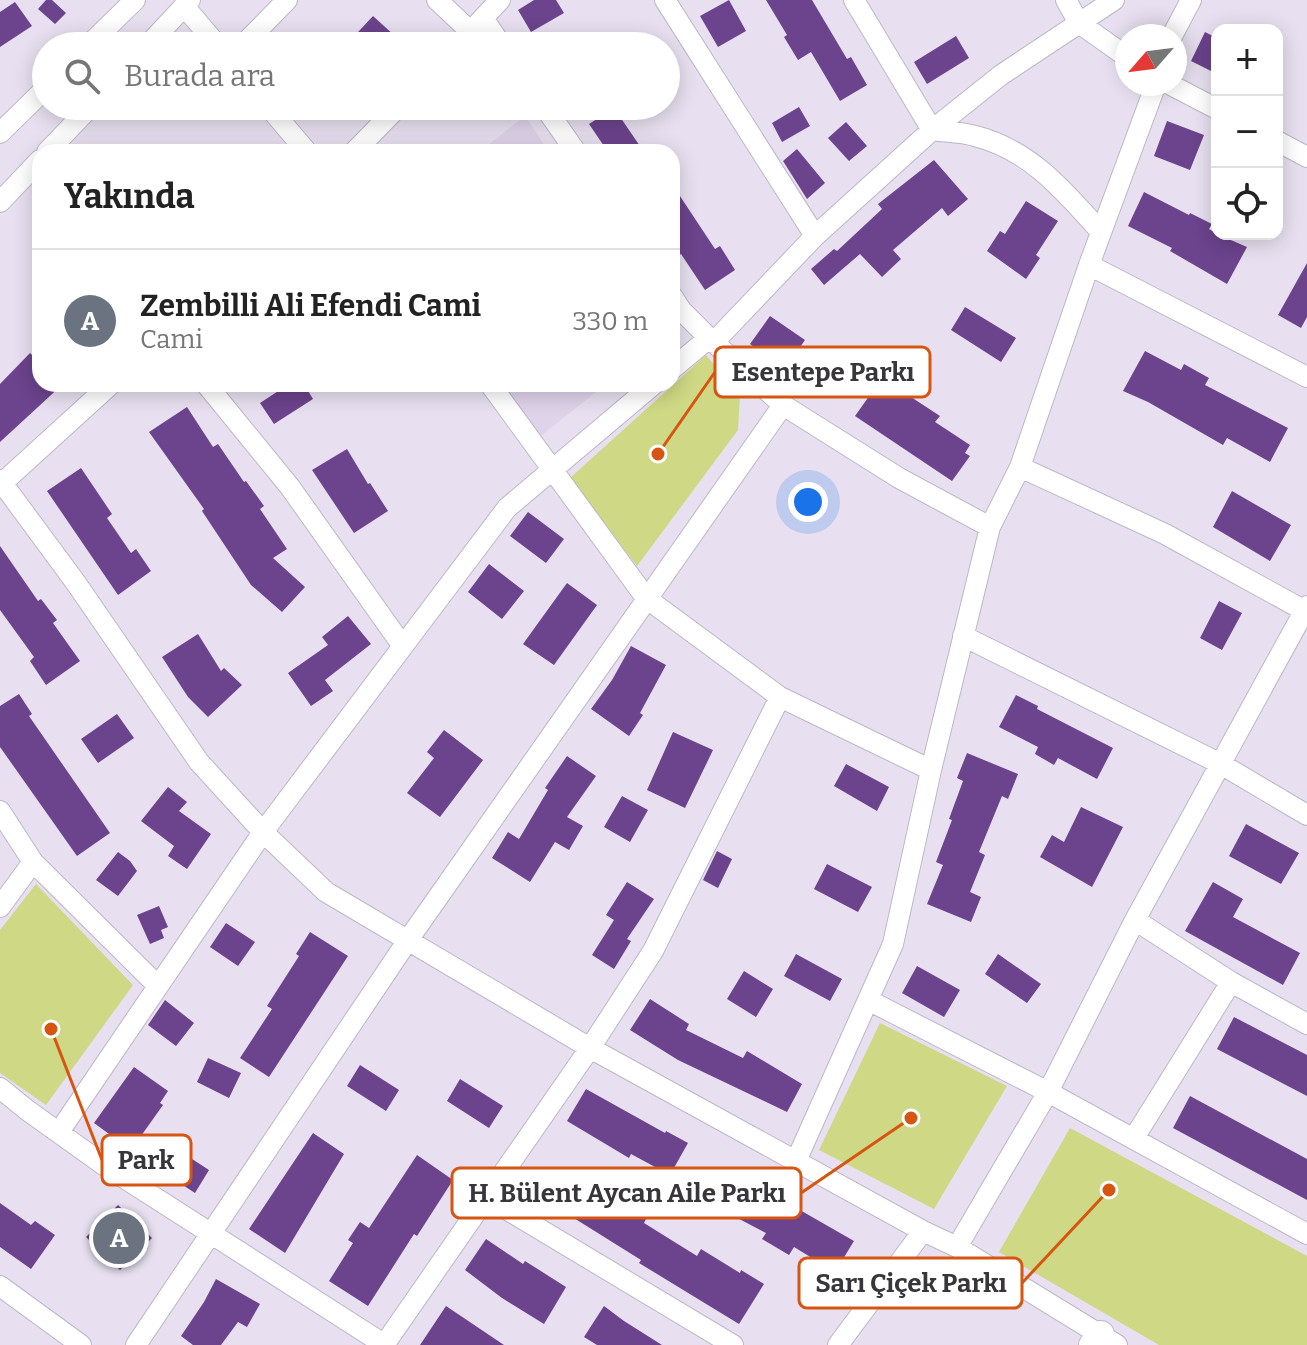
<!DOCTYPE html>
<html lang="tr">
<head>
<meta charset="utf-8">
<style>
	:root { --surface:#fff; --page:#f6f6f6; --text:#222; --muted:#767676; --line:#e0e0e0; --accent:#7c832f }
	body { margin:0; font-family:Bitter,serif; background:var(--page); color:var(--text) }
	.controls { position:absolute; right:24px; top:24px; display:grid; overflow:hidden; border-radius:16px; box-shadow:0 4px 20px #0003 }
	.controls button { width:72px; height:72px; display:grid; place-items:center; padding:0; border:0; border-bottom:2px solid var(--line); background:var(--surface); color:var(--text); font:40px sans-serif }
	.compass { position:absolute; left:1115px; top:24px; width:72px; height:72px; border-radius:50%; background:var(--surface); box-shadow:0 4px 20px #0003; rotate:242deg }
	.you { position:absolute; left:808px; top:502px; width:28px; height:28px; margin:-20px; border:6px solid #fff; border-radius:50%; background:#1a73e8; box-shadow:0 0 0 12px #1a73e833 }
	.badge { display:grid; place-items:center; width:52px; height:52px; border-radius:50%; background:var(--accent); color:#fff; font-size:26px; font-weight:700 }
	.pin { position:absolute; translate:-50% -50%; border:4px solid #fff; box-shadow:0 2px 8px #0006 }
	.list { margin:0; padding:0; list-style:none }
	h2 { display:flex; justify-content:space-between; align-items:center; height:104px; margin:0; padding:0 32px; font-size:34px }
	h2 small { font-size:26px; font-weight:400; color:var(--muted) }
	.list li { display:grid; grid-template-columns:52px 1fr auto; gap:24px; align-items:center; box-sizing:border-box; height:144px; padding:0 32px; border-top:2px solid var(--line) }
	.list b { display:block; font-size:30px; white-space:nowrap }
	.list p { margin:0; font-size:26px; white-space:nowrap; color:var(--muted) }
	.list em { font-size:26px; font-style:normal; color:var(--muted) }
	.icon { flex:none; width:44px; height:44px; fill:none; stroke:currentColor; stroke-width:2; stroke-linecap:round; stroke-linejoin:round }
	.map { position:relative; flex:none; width:1307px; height:1345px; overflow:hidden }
	.search { position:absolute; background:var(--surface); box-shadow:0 4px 20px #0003; left:32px; top:32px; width:648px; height:88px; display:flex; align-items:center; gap:20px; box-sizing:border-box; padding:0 28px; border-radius:44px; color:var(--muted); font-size:30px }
	.panel { position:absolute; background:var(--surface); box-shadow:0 4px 20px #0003; left:32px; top:144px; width:648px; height:248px; border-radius:24px }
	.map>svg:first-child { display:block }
</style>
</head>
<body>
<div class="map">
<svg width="1307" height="1345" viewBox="0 0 1307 1345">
	<rect width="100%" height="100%" fill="#e8e0f0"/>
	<path fill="#dfd3ea" d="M 525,116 L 549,152 L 479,152 Z
		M 498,384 L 606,384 L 537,439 Z"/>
	<path fill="#cfd884" d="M 706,355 L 740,395 L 738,430 L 637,566 L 570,478 Z
		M 36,884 L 133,985 L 46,1105 L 0,1073 L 0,930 Z
		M 880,1023 L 1007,1086 L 934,1209 L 819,1150 Z
		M 1070,1128 L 1307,1256 L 1307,1345 L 1159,1345 L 999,1252 Z"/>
	<path fill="#6c438d" d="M 46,0 L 52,0 L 66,13 L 55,24 L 38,9 Z
		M 534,0 L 556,0 L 564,13 L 531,32 L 518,10 Z
		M 729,0 L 746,31 L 718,47 L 700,16 Z
		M 766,0 L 812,0 L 847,59 L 851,57 L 867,85 L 840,101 L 811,52 L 798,60 L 784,37 L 787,35 Z
		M 15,2 L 32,26 L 0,47 L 0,12 Z
		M 373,16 L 406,46 L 345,46 Z
		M 1205,32 L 1217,38 L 1217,74 L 1191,61 Z
		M 956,36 L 969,58 L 927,84 L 914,62 Z
		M 799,107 L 810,126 L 782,142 L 772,123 Z
		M 614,108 L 644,152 L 608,152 L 589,124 Z
		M 1167,121 L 1204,135 L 1190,170 L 1154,156 Z
		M 846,122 L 867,146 L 849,161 L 828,138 Z
		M 797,149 L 825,183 L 807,199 L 783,161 Z
		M 934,160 L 968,199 L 948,216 L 942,208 L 893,250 L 901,259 L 882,277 L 860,254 L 824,285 L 811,269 L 834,249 L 837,251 L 882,209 L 878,204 Z
		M 672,184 L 715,249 L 720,246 L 735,270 L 705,290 L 681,254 L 672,260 Z
		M 1144,192 L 1189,215 L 1190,213 L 1212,224 L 1209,229 L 1217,234 L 1247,247 L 1227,284 L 1170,251 L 1172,248 L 1128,226 Z
		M 1026,201 L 1058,221 L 1036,255 L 1040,258 L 1026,279 L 987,251 L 1000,231 L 1005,234 Z
		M 1307,263 L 1307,317 L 1301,328 L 1278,315 Z
		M 965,307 L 1016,338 L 1001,362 L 951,330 Z
		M 770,316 L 805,340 L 785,369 L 750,344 Z
		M 1145,351 L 1181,370 L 1184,364 L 1209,378 L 1205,385 L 1288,428 L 1270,462 L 1227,438 L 1223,445 L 1148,402 L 1123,391 Z
		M 30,353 L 40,363 L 40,384 L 63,384 L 0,442 L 0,384 Z
		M 882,378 L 940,416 L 935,422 L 970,445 L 965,453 L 970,456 L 952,481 L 855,416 Z
		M 289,384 L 304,384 L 313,399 L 274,424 L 260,403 Z
		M 187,407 L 213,447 L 218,444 L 244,482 L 246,481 L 264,506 L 260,509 L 287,549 L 273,558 L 305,587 L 282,612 L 251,585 L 202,511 L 204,509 L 149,432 Z
		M 347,449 L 368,484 L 370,483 L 388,511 L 354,533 L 312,470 Z
		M 81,468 L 112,514 L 107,518 L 131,553 L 136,549 L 151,571 L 118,595 L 47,491 Z
		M 1232,491 L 1291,525 L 1270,561 L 1213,527 Z
		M 528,512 L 564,539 L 546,563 L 510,536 Z
		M 0,546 L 38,601 L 41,599 L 57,620 L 53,623 L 80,661 L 46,685 L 30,661 L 34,657 L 0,610 Z
		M 489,564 L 524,591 L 502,619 L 468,592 Z
		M 567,583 L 597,605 L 554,665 L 523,644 Z
		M 1219,601 L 1242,613 L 1222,650 L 1200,638 Z
		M 348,616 L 371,644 L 325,680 L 333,691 L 311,706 L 288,673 L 328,645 L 322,637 Z
		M 198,634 L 221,671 L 224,668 L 242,685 L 208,717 L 188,697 L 162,657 Z
		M 631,646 L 666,665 L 640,713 L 643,715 L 629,736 L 591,709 L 612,680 Z
		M 19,694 L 32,714 L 29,716 L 110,833 L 77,856 L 0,747 L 0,706 Z
		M 1016,695 L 1038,706 L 1037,709 L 1113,748 L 1097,779 L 1058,758 L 1054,765 L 1035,754 L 1038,747 L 999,727 Z
		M 117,714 L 134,738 L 98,763 L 81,739 Z
		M 444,730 L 483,760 L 440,817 L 407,793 L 434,758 L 427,752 Z
		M 673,732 L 713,750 L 685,808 L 647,790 Z
		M 967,753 L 1018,774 L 1008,799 L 1002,796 L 979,852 L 985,855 L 970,892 L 981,897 L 971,922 L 927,904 L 943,865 L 936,862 L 952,820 L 949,819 L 963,781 L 957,778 Z
		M 567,756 L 596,776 L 567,817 L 583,826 L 569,850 L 555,842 L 530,882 L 492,858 L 508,832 L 519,839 L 548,790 L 545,788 Z
		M 846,764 L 889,787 L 877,811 L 834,786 Z
		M 168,787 L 187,802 L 179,811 L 211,834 L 187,869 L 168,856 L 174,846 L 141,821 Z
		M 622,796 L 648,810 L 630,842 L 604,827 Z
		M 1081,807 L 1123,827 L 1092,887 L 1040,857 L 1052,835 L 1064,842 Z
		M 1246,824 L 1299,853 L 1281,884 L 1229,856 Z
		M 717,851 L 732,859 L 718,888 L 703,880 Z
		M 118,852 L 130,861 L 137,871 L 118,896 L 96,880 Z
		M 827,864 L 872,887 L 858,912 L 814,889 Z
		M 627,882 L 654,899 L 627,939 L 631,941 L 614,969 L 592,955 L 614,920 L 606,915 Z
		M 1213,882 L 1243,899 L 1233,917 L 1300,953 L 1283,985 L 1185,931 Z
		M 159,906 L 168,927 L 161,930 L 164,938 L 150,944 L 137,915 Z
		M 226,923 L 255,942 L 238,966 L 210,947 Z
		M 310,932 L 348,956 L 269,1077 L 240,1058 L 272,1009 L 267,1006 L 299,956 L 296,954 Z
		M 796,954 L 842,979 L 830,1001 L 784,976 Z
		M 998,954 L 1041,984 L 1027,1003 L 985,974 Z
		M 917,966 L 960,990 L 944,1017 L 902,993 Z
		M 744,971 L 773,989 L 756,1017 L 727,999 Z
		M 650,999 L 689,1024 L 686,1030 L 743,1058 L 747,1051 L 802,1084 L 787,1112 L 678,1060 L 630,1030 Z
		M 165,1000 L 194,1023 L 176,1046 L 148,1025 Z
		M 1234,1017 L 1307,1055 L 1307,1096 L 1217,1049 Z
		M 208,1058 L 241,1073 L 229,1098 L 197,1082 Z
		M 360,1065 L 399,1090 L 386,1111 L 347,1086 Z
		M 134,1067 L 168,1091 L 160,1103 L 163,1105 L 131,1150 L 94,1123 Z
		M 460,1079 L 503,1106 L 489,1128 L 447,1101 Z
		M 586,1089 L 665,1133 L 666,1131 L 688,1143 L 670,1175 L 631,1154 L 629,1158 L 567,1121 Z
		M 1190,1096 L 1307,1159 L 1307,1200 L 1173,1128 Z
		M 313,1133 L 344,1154 L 285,1253 L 249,1229 Z
		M 169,1144 L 209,1170 L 195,1193 L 155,1167 Z
		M 417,1155 L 453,1180 L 417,1236 L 414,1234 L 368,1306 L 329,1281 L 353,1243 L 348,1240 L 360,1222 L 369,1228 Z
		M 583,1173 L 610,1189 L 606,1194 L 646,1219 L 644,1223 L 697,1256 L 701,1249 L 740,1273 L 741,1270 L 764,1284 L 739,1324 L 639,1263 L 641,1260 L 561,1210 Z
		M 747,1176 L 773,1191 L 772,1194 L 854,1241 L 835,1272 L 794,1247 L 789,1255 L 762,1239 L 766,1233 L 726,1212 Z
		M 0,1203 L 31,1225 L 35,1221 L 55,1235 L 31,1269 L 0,1247 Z
		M 118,1205 L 152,1238 L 120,1270 L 86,1237 Z
		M 486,1239 L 523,1264 L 525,1261 L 566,1287 L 544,1324 L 502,1298 L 465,1270 Z
		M 216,1279 L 260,1304 L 247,1327 L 238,1322 L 221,1345 L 193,1345 L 181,1336 L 204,1302 Z
		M 446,1306 L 504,1345 L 420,1345 Z
		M 604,1306 L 624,1321 L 662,1345 L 597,1345 L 584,1337 Z"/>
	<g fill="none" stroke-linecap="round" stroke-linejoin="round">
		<g stroke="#bdb6c5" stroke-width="22">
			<path id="minor" d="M 437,0 L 471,32
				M 665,0 L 815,236
				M 854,0 L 932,130 C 946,132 962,132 975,136 C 1031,150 1065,192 1101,232
				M 1066,0 L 1079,23 L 1127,57
				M 184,6 L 218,46
				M 483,18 L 502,46
				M 1172,36 L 1191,0
				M 88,46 L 135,0
				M 147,46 L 190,0
				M 242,46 L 287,0
				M 457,46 L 500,0
				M 1169,84 L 1217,109
				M 268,106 L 307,152
				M 544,106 L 576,152
				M 0,133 L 46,88
				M 1277,141 L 1307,157
				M 47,152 L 91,106
				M 354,152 L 399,106
				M 0,202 L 40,160
				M 1089,265 L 1307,377
				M 672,296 L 681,310 L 709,338 L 783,405 L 899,478 L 990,527
				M 713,343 L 815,236 L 932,130 L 1001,75 L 1114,0
				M 672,369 L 709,338
				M 206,384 L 290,487 L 402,645
				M 490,384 L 646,598 L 780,697 L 931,770
				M 1020,467 L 1165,534 L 1307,612
				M 0,480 L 76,583 L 199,762 L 263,832 L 326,892 L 590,1048 L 923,1231 L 957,1247 L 1117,1345
				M 0,485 L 111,384
				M 963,636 L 1219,763 L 1307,815
				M 0,811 L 33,862 L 158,986
				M 0,907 L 33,862
				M 1135,920 L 1231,982 L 1307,1024
				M 868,1000 L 1048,1092 L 1307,1234
				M 0,1088 L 27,1110 L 104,1165 L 385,1345
				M 59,1132 L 263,832 L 507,508 L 654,384
				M 1134,1138 L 1231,982
				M 796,1161 L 893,944 L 931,770 L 990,527 L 1020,467 L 1089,265 L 1156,84
				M 486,1197 L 733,1345
				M 957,1247 L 1048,1092 L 1135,920 L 1307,606
				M 0,1286 L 81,1345
				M 136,1345 L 408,940 L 783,405
				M 384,1345 L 590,1048 L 653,951 L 780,697
				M 838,1345 L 923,1231"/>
		</g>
		<g stroke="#bdb6c5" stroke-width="28">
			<path id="major" d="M 1092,1345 L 1101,1334"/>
		</g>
		<use href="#minor" stroke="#fff" stroke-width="20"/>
		<use href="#major" stroke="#fff" stroke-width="26"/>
	</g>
	<path fill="none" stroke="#d65511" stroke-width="3" d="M658 454L715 372M51 1029L102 1160M911 1118L801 1193M1109 1190L1022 1283"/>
	<g fill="#d65511" stroke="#fff" stroke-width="3">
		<circle cx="658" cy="454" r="8"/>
		<circle cx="51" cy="1029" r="8"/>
		<circle cx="911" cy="1118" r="8"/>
		<circle cx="1109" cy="1190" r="8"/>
	</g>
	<g fill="#fff" stroke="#d65511" stroke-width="3">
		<rect x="715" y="347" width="215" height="50" rx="8"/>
		<rect x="102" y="1135" width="89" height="50" rx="8"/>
		<rect x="452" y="1168" width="349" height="50" rx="8"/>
		<rect x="799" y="1258" width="223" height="50" rx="8"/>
	</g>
	<g font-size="26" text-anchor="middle" font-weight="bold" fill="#38353b">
		<text x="823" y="381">Esentepe Parkı</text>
		<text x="146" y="1169">Park</text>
		<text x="627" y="1202">H. Bülent Aycan Aile Parkı</text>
		<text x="911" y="1292">Sarı Çiçek Parkı</text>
	</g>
</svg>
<div class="controls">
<button>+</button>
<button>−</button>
<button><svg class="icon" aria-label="locate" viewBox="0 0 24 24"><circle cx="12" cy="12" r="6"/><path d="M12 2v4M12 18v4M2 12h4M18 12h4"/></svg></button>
</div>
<svg class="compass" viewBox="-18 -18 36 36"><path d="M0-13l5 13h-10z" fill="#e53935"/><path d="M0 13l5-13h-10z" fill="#767676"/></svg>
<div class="you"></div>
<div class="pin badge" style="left:119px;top:1238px;background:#6b7280">A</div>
<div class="search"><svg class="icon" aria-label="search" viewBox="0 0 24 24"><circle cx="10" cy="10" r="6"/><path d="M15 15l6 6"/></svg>Burada ara</div>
<section class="panel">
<h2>Yakında<small></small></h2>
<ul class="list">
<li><span class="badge" style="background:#6b7280">A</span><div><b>Zembilli Ali Efendi Cami</b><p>Cami</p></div><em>330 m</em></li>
</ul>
</section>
</div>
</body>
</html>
